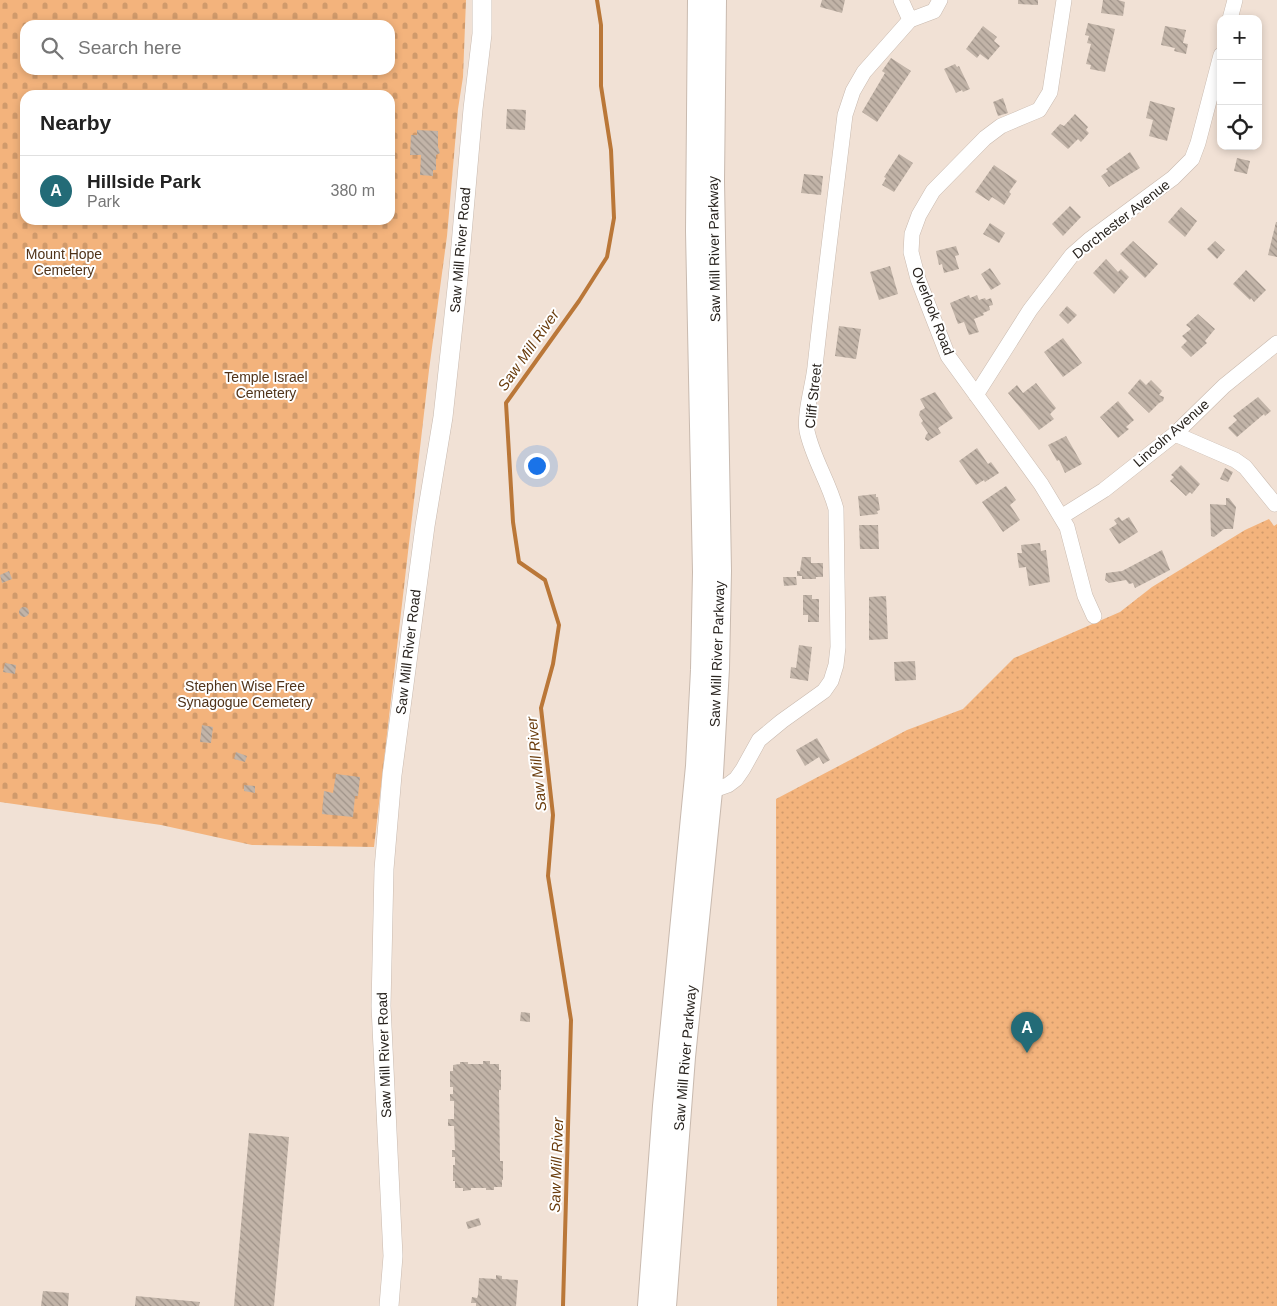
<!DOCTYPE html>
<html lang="en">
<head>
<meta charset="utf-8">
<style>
	:root { --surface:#fff; --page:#f2f2f2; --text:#222; --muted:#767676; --line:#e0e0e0; --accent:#236b77 }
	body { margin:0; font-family:Arial,sans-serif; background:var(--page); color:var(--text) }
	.controls { position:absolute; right:15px; top:15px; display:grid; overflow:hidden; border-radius:10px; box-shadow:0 2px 8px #0003 }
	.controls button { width:45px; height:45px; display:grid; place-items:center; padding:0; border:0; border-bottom:1px solid var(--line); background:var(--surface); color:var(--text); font:25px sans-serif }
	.you { position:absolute; left:536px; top:465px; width:18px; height:18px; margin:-12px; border:4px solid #fff; border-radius:50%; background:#1a73e8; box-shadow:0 0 0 8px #1a73e833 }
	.badge { display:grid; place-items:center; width:32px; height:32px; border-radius:50%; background:var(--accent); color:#fff; font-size:16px; font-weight:700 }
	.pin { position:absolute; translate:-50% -41px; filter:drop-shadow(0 1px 2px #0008) }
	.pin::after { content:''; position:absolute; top:26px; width:18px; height:15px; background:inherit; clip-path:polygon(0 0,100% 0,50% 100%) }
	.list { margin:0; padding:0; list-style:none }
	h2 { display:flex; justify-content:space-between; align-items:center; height:65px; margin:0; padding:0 20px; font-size:21px }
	h2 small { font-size:16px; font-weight:400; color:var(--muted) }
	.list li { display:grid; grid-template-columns:32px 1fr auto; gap:15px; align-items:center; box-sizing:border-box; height:70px; padding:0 20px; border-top:1px solid var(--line) }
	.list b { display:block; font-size:19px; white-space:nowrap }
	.list p { margin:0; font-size:16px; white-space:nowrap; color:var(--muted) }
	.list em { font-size:16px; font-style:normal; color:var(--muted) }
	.icon { flex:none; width:28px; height:28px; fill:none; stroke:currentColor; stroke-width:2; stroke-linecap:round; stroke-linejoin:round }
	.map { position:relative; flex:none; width:1277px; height:1306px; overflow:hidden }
	.search { position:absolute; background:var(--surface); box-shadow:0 2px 8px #0003; left:20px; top:20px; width:375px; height:55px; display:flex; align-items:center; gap:12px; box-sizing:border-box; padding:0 18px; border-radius:15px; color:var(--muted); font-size:19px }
	.panel { position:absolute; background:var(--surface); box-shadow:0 2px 8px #0003; left:20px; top:90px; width:375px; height:135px; border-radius:15px }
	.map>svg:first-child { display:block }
</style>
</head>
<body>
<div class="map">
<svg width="1277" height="1306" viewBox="0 0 1277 1306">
	<defs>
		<pattern id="cemetery-stones" width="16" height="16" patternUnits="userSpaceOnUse" patternTransform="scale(1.25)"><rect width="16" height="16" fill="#f3b37c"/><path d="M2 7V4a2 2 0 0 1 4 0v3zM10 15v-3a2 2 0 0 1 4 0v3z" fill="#d09a6b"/></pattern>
		<pattern id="park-dots" width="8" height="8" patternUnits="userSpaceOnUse" patternTransform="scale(1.25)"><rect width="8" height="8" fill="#f3b37c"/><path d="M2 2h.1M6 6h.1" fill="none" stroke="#d09a6b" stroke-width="1.8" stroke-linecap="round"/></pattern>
		<pattern id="building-back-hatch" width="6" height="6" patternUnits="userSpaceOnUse" patternTransform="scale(1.25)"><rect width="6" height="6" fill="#c2b4a8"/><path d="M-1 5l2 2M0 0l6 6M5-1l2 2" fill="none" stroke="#9e9288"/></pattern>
	</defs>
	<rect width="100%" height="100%" fill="#f1e1d5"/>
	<path fill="url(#cemetery-stones)" fill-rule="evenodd" d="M 0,0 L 466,0 L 463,77 L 458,109 L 447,236 L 429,370 L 374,847 L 252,845 L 161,825 L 0,802 ZM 25,25 L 390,25 L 390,70 L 25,70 ZM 25,95 L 390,95 L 390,220 L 25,220 Z"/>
	<path fill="url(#park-dots)" d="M 1269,519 L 1274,526 L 1277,524 L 1277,1306 L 777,1306 L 776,799 L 907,730 L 963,709 L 1014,658 L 1120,612 L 1152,587 L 1245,530 Z"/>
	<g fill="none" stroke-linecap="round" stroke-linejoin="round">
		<path stroke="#ba7738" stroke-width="4" d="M 563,1306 L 571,1020 L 548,876 L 553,815 L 541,708 L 553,664 L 559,625 L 545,580 L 519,562 L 513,522 L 506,403 L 579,301 L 607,257 L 614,218 L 611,150 L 601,86 L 601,25 L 597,0"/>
	</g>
	<path fill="url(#building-back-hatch)" d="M 822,0 L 845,0 L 842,13 L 820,7 Z
		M 1018,0 L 1038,0 L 1038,5 L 1018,4 Z
		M 1103,0 L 1118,0 L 1125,2 L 1123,16 L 1101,13 Z
		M 1088,23 L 1115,29 L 1105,72 L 1090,69 L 1091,65 L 1086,64 L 1091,44 L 1087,43 L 1089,36 L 1085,35 Z
		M 983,26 L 997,37 L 994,41 L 1000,46 L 988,60 L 980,54 L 977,58 L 966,49 Z
		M 1165,26 L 1186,30 L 1183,43 L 1188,44 L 1186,54 L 1174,51 L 1175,48 L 1161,45 Z
		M 891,58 L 911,71 L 877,122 L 862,112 L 885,73 L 882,71 Z
		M 955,64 L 957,67 L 959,66 L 970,89 L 963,92 L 962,90 L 956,93 L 944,69 Z
		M 1003,98 L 1008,113 L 998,116 L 993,102 Z
		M 1150,101 L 1175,108 L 1167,141 L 1149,136 L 1153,120 L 1146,118 Z
		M 507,109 L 526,110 L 525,130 L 506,129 Z
		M 1075,114 L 1088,127 L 1086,130 L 1089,133 L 1081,142 L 1078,139 L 1068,149 L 1051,134 L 1060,124 L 1064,126 Z
		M 417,130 L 438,131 L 438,147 L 440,153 L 436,155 L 436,170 L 433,170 L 433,176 L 420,175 L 421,155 L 410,155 L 411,135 L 417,135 Z
		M 1130,152 L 1140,168 L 1109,187 L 1101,176 L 1108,171 L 1106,169 Z
		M 899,154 L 913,163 L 894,192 L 882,185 L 886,178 L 884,177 Z
		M 1237,158 L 1250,161 L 1247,174 L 1234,171 Z
		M 994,165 L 1017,181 L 1009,192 L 1011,194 L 1004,205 L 992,197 L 989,201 L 975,192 Z
		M 804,174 L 823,176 L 821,195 L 801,193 Z
		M 1070,206 L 1081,217 L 1063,236 L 1052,224 Z
		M 1181,207 L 1197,221 L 1185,237 L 1168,222 Z
		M 1276,222 L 1277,222 L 1277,257 L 1268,255 Z
		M 990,223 L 1005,233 L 999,243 L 983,234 Z
		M 1133,241 L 1158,264 L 1145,278 L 1120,254 Z
		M 1215,241 L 1225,250 L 1217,259 L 1207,249 Z
		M 956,246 L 959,255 L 955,256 L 959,269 L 944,273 L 942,264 L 939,265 L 936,251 Z
		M 1106,259 L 1118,272 L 1121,269 L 1129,277 L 1114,294 L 1093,273 Z
		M 890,266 L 898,294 L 879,300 L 870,272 Z
		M 990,268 L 1001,284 L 991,290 L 981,274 Z
		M 1246,270 L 1266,290 L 1254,302 L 1251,298 L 1250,300 L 1233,284 Z
		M 969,295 L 970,298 L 977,295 L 979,300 L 985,298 L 986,300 L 991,298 L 993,305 L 989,306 L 990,310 L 983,313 L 984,315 L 974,319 L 979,332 L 969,335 L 964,322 L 958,324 L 950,303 Z
		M 1067,306 L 1077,315 L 1068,324 L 1059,315 Z
		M 1198,314 L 1215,329 L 1205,341 L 1207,343 L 1191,357 L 1181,347 L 1187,341 L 1182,336 L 1191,329 L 1186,325 Z
		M 839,326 L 861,329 L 856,359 L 835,356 Z
		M 1063,338 L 1082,363 L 1063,377 L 1044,352 Z
		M 1140,379 L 1146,385 L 1151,380 L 1162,391 L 1159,395 L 1164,397 L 1163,401 L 1159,403 L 1149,413 L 1128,393 Z
		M 1036,383 L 1056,408 L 1050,414 L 1054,419 L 1039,430 L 1008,393 L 1017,385 L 1023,393 Z
		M 935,392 L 953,418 L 938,428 L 941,433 L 928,441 L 925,439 L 926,435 L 928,433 L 921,423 L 923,421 L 919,415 L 920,411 L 925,408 L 920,399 Z
		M 1258,397 L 1271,411 L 1265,416 L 1264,414 L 1237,437 L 1228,428 L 1237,420 L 1233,416 Z
		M 1118,401 L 1134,420 L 1126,427 L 1129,429 L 1118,438 L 1100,417 Z
		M 1066,436 L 1082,464 L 1065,473 L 1059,460 L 1057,461 L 1048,445 Z
		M 977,448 L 988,464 L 991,462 L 999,473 L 985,482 L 984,480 L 976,485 L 959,461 Z
		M 1181,465 L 1200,484 L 1192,494 L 1190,492 L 1186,496 L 1170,481 L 1174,477 L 1171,475 Z
		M 1225,468 L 1233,472 L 1228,482 L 1220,479 Z
		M 1006,486 L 1016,500 L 1010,505 L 1020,520 L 1003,532 L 982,502 Z
		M 876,494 L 876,497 L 878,497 L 880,510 L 877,511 L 878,514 L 860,516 L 858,496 Z
		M 1226,498 L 1229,498 L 1236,507 L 1233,529 L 1224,529 L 1214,537 L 1211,536 L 1210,504 L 1226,505 Z
		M 1119,517 L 1122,521 L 1129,517 L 1138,532 L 1119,544 L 1109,529 L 1117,524 L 1114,520 Z
		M 859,525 L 878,525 L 879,549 L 860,549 Z
		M 1040,543 L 1041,551 L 1046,550 L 1050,582 L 1029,586 L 1026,567 L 1019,568 L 1017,553 L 1022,553 L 1021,545 Z
		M 1162,550 L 1170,570 L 1135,588 L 1133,583 L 1129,584 L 1126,580 L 1109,583 L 1105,580 L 1106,573 L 1122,571 Z
		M 802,557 L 811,557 L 811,563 L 823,563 L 823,577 L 816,577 L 816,579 L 802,579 L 802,576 L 797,576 L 797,571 L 800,571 Z
		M 9,571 L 12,579 L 2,583 L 0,575 Z
		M 783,577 L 796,577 L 797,585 L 784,586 Z
		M 803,595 L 812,595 L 812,599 L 819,599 L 819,622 L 808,622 L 808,615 L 803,615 Z
		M 886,596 L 888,639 L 869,640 L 869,597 Z
		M19 612a5 5 0 1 1 10 0a5 5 0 1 1-10 0Z
		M 799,645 L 812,647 L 808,681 L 790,678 L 791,667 L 796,668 Z
		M 915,661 L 916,680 L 895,681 L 894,662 Z
		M 5,663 L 16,665 L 15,674 L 3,672 Z
		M 202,725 L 213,727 L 211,743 L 200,742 Z
		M 817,738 L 830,760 L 823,764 L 819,757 L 805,766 L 796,750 Z
		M 236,752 L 247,756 L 245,762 L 234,759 Z
		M 336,774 L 360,777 L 358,796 L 355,796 L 353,817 L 322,814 L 324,791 L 333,793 Z
		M 244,785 L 255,786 L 255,793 L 244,791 Z
		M 521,1012 L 530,1013 L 530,1022 L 520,1021 Z
		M 483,1061 L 490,1061 L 490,1064 L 499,1064 L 499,1070 L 501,1070 L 501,1090 L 499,1090 L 500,1161 L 503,1161 L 503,1180 L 502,1180 L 502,1187 L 494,1187 L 494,1190 L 486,1190 L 486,1188 L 471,1188 L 471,1190 L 463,1191 L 463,1188 L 455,1188 L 455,1181 L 453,1181 L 453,1165 L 455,1165 L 455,1157 L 452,1157 L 452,1150 L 455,1150 L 454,1126 L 448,1126 L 448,1119 L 454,1119 L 454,1101 L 450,1101 L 450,1094 L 453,1094 L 453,1087 L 450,1087 L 450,1071 L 453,1071 L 453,1065 L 460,1064 L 460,1062 L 468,1062 L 468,1064 L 483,1064 Z
		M 249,1133 L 289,1137 L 274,1306 L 234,1306 Z
		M 479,1218 L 481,1225 L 468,1229 L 466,1222 Z
		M 496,1275 L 502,1276 L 502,1279 L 518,1280 L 516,1306 L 476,1306 L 476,1303 L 471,1303 L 472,1297 L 477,1298 L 478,1295 L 479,1278 L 496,1279 Z
		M 43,1291 L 69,1293 L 68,1306 L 41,1306 Z
		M 136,1296 L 200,1302 L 199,1306 L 135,1306 Z"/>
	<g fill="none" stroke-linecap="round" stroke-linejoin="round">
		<g stroke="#c9baaf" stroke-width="16">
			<path id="minor" d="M 901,0 L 910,20 L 934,11 L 940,0
				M 1064,0 L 1050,92 L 1039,110 L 1001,126 L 985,138 L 933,191 L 919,215 L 912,234 L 911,252 L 918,279 L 948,356 L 1041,484 L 1067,527 L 1085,596 L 1094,616
				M 1230,19 L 1235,0
				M 976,395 L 1030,310 L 1072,255 L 1089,240 L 1173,178 L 1192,159 L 1198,143 L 1221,55
				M 1175,434 L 1235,460 L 1245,467 L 1275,504 L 1277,503
				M 1061,517 L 1104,490 L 1175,434 L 1224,386 L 1277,343
				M 711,791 L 728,785 L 736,779 L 743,769 L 759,740 L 782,721 L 824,691 L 831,681 L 836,665 L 838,647 L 836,509 C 829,482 813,459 807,431 C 804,414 813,386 815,367 C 824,283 835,199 845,115 L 853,91 L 864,72 L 910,20"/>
		</g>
		<g stroke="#c9baaf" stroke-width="20">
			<path id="major" d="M 389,1306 L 393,1256 L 381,1006 L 384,869 L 392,775 L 425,526 L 443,417 L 458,279 L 473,109 L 482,34 L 482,0"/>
		</g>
		<g stroke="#c9baaf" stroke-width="24">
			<path id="highway" d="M 649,1306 L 664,1106 L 697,766 L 702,670 L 704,572 L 697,231 L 699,0
				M 665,1306 L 684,1057 L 711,791 L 718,668 L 720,571 L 713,181 L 715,0"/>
		</g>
		<use href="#minor" stroke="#fff" stroke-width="15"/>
		<use href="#major" stroke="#fff" stroke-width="19"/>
		<use href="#highway" stroke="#fff" stroke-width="22"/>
	</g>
	<g text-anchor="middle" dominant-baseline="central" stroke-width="4" stroke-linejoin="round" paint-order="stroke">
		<g font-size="14" fill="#29241f" stroke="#fff">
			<text transform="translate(1121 219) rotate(-38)">Dorchester Avenue</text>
			<text transform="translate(714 249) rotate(-91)">Saw Mill River Parkway</text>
			<text transform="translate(460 250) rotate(-85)">Saw Mill River Road</text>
			<text transform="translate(933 311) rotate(69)">Overlook Road</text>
			<text transform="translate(813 396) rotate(-84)">Cliff Street</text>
			<text transform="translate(1171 433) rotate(-41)">Lincoln Avenue</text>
			<text transform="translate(408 652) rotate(-83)">Saw Mill River Road</text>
			<text transform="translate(717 654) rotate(-88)">Saw Mill River Parkway</text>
			<text transform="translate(384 1055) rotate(-92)">Saw Mill River Road</text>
			<text transform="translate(685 1058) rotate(-85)">Saw Mill River Parkway</text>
		</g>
		<g font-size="14" fill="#503319" stroke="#fff">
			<text x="64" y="254">Mount Hope<tspan x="64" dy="16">Cemetery</tspan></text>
			<text x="266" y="377">Temple Israel<tspan x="266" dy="16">Cemetery</tspan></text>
			<text x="245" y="686">Stephen Wise Free<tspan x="245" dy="16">Synagogue Cemetery</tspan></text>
		</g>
		<g font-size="15" font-style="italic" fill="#6a3c0c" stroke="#fff">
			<text transform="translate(528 350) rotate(-55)">Saw Mill River</text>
			<text transform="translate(536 764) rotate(-96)">Saw Mill River</text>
			<text transform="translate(556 1165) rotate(-88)">Saw Mill River</text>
		</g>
	</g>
</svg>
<div class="controls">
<button>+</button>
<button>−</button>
<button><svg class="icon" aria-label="locate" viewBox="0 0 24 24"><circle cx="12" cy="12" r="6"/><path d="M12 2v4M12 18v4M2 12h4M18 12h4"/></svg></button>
</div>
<div class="you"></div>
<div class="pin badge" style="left:1027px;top:1053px">A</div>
<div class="search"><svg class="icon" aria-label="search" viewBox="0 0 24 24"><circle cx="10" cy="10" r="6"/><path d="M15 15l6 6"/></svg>Search here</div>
<section class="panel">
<h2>Nearby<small></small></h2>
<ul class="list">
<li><span class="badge">A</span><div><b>Hillside Park</b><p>Park</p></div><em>380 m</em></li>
</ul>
</section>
</div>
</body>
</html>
